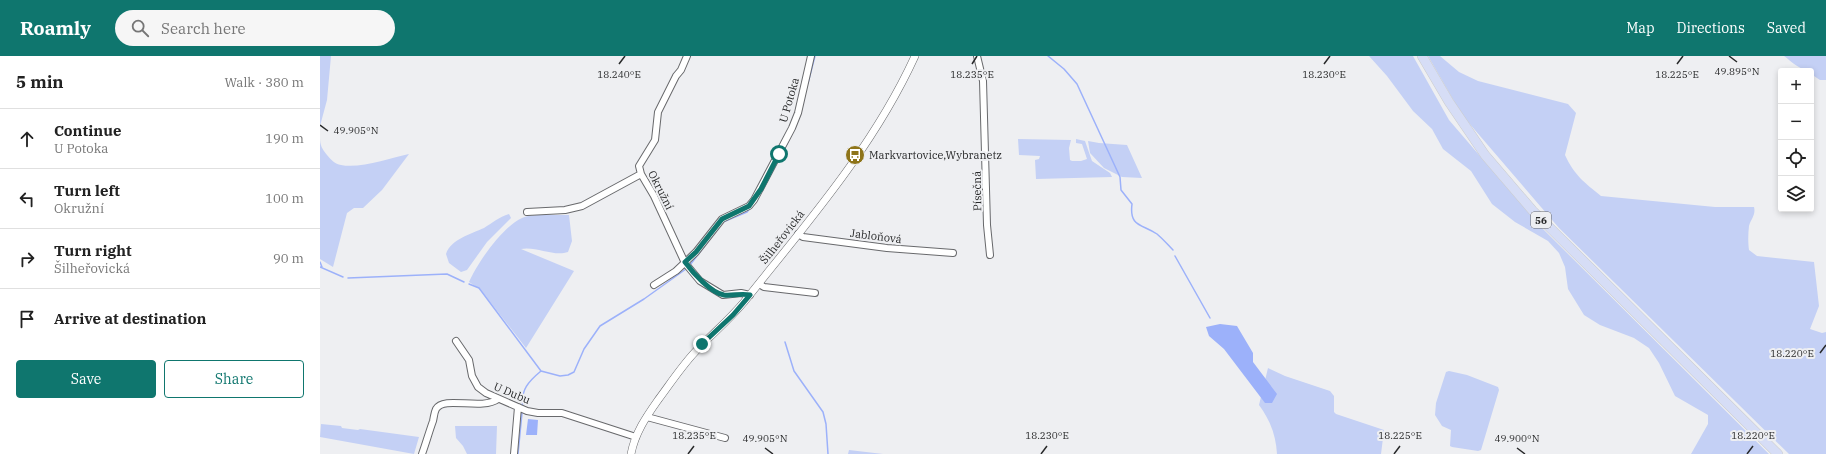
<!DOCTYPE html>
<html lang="en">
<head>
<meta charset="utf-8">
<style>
	:root { --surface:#fff; --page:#f6f6f6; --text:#222; --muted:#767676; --line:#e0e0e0; --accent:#0f766e }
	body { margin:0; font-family:"IBM Plex Serif",serif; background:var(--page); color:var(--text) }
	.controls { position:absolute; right:12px; top:12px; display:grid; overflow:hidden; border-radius:4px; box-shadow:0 2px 6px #0003 }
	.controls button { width:36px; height:36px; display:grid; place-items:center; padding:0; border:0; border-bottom:1px solid var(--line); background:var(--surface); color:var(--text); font:20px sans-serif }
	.stop { position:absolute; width:12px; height:12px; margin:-9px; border:3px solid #0f766e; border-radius:50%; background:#fff }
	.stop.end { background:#0f766e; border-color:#fff; box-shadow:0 1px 4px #0008 }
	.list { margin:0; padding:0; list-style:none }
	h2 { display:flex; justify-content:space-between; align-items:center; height:52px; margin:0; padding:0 16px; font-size:17px }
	h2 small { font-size:13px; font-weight:400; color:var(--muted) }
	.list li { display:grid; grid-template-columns:26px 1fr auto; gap:12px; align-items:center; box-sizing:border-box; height:60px; padding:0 16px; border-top:1px solid var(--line) }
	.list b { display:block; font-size:15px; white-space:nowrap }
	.list p { margin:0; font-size:13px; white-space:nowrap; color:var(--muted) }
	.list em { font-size:13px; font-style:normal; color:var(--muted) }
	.actions { display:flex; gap:8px; padding:12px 16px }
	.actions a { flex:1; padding:9px 0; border:1px solid var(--accent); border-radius:4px; text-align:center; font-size:14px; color:var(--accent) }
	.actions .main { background:var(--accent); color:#fff }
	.icon { flex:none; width:22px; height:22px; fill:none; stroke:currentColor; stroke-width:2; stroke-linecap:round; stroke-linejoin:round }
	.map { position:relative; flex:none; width:1506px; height:398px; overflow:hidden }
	header { display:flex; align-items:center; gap:24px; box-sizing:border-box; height:56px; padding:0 20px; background:var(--accent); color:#fff }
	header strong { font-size:19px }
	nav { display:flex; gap:22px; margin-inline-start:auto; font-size:14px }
	.search { width:280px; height:36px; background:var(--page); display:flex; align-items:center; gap:10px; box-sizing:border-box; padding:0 14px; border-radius:22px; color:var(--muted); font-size:15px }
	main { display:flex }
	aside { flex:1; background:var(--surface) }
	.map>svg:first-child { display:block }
</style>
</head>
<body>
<header>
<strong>Roamly</strong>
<div class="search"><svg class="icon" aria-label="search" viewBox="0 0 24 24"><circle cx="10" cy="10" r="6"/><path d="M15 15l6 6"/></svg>Search here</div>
<nav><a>Map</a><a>Directions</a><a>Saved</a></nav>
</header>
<main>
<aside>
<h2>5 min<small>Walk · 380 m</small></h2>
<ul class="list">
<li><svg class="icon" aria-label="ahead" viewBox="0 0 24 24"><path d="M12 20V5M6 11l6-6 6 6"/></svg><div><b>Continue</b><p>U Potoka</p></div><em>190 m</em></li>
<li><svg class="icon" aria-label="left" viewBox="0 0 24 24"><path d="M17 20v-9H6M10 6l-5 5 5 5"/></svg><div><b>Turn left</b><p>Okružní</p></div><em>100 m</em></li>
<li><svg class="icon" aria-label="right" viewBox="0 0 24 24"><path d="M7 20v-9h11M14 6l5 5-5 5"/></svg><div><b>Turn right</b><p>Šilheřovická</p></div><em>90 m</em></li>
<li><svg class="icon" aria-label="arrive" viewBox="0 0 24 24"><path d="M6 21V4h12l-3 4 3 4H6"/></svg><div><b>Arrive at destination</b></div></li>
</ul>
<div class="actions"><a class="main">Save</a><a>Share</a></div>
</aside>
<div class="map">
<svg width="1506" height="398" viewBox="0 0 1506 398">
	<rect width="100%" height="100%" fill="#eeeff2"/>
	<path fill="#c4d0f5" d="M 0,0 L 11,0 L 7,44 L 0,70 Z
		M 1049,0 L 1093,0 L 1129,64 L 1222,172 L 1449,398 L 1371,398 L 1388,368 L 1388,359 L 1355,340 L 1339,307 L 1329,292 L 1314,282 L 1280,269 L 1264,259 L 1248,233 L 1245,211 L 1239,197 L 1228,185 L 1195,166 L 1172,148 L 1151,115 L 1123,93 L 1112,73 L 1093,55 L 1067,20 Z
		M 1108,0 L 1120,0 L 1139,16 L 1158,25 L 1248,48 L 1256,57 L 1245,99 C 1254,119 1265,127 1281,140 L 1395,151 L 1434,151 C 1436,159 1431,163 1429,170 C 1428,178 1428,187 1429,194 L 1437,200 L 1494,206 L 1499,250 L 1490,273 L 1502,277 L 1506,276 L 1506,398 L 1469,398 L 1239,172 L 1142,59 Z
		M 1464,0 L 1506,0 L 1506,24 L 1500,24 L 1491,18 L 1491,15 C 1481,15 1472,6 1464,0 Z
		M 0,82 C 0,89 2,93 7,99 C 11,104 15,108 21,109 C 40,113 70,102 89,98 L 62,134 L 43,152 L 34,152 L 27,157 L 13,211 L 0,203 Z
		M 698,83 L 751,84 L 749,92 L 750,104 L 752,105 L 761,105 L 767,103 L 762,88 L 756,87 L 756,83 L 765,85 L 772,105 L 790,117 L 792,121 L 716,123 L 715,104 L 719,103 L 720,100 L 699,99 Z
		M 768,85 L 779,87 L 807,89 L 822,122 L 802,121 L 784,112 L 770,97 Z
		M 189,158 L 191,162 L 167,186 L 147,214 L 141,216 L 129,207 L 126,198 C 131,183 151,178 164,172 C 172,167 179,161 189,158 Z
		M 224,159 L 249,159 L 252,185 L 248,196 C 234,201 216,190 201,193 L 254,215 L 206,292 L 161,234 L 149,226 C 158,206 182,171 202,162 C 209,159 216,159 224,159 Z
		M 948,312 L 965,320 L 1010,335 L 1014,340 L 1014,356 L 1016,358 L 1064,374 L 1061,398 L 957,398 C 956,379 950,364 939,349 Z
		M 1129,315 L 1147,319 L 1178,331 L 1179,334 L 1161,394 L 1158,395 L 1132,391 L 1130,390 L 1131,374 L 1122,370 L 1115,359 L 1116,347 L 1126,316 Z
		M 1,368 L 21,370 L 22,372 L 38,374 L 40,373 L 99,381 L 94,398 L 0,381 Z
		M 135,370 L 177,370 L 176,398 L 147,398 L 143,390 L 136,382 Z
		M 529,394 L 563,398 L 528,398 Z"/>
	<path fill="#9cb1fa" d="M 900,268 L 917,270 L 933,297 L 933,306 L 957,338 L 952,347 L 945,347 L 904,293 L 889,280 L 886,271 Z
		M 208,363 L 218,364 L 217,379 L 206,379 Z"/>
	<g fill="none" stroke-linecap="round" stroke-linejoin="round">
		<path stroke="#9cb1fa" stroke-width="1.5" d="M 728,0 L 744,13 L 757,28 L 800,121 L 801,134 L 812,148 C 809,171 822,168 837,178 C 843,183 848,189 853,194
			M 488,27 L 495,0
			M 442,135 L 469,84
			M 855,200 L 890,262
			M 0,206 L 2,211
			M 370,209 L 403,166 L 427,156 L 436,145
			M 0,211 L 23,221
			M 28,222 L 127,218 L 144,226
			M 149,228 L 159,232 L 221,315
			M 465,286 L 474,315 L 503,356 L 506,368 L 508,398
			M 203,351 C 200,334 209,325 221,315 L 240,320 L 248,319 L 254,316 L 264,293 L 280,270 L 324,243 L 366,213
			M 198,398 L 202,357"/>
		<g stroke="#68696c" stroke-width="8">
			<path id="minor" d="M 367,0 L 361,14 L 356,20 L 338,56 L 335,84 L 319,110 L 321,118 L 334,140 L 365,207 L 380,225 L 403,239 L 421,237 L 430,239
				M 657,0 L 663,25 L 667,169 L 670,199
				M 207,156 L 245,154 L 262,150 L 321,118
				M 478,178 L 483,181 L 567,192 L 633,197
				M 439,228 L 444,231 L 495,237
				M 334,229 L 356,215 L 376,196 L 402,163 L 429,150 L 434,144 L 472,72 L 478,57 L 491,0
				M 136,285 L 149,304 L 152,320 L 158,331 L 166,337 L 207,355 L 218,357 L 242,357 L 316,381
				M 327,361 L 405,382
				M 102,398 C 106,387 109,376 113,365 C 114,361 114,357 116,353 C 124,339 161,355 178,343
				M 194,398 L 198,351"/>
		</g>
		<g stroke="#68696c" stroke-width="8">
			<path id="tertiary" d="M 311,398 C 315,377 326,361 338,344 C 350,328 361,311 375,296 C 391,279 409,264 424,246 C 486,168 553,92 595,0"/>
		</g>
		<g stroke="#cbcccc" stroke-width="10">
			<path id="primary" d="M 1102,0 L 1129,46 L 1165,99 L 1213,155 L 1458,398"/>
		</g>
		<use href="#minor" stroke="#fff" stroke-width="6"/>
		<use href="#tertiary" stroke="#fff" stroke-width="7"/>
		<use href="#primary" stroke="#d6ddf6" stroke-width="9"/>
	</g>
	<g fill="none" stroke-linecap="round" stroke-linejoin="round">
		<path stroke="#0f766e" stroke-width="5" d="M 382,288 L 413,259 L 430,239 C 421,237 413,240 404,239 C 391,237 373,217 365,206 L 376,196 L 402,163 L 429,150 L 441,133 L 459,98"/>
	</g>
	<path fill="none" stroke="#28292a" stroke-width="1.5" d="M 1409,0 L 1417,6M 299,8 L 305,0M 652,8 L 657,0M 1004,8 L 1010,0M 1357,8 L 1363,0M 0,69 L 8,75M 1500,297 L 1506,289M 445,392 L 453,398M 1197,392 L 1205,398M 368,398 L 374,390M 721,398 L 727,390M 1074,398 L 1080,390M 1427,398 L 1433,390"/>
	<defs>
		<g id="bus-disc" transform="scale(1)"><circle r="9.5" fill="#8e7419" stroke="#eeeff2"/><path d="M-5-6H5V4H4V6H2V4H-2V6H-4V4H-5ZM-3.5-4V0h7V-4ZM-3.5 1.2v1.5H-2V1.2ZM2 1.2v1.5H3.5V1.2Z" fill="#fff"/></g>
	</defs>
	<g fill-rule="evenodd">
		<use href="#bus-disc" x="535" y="99"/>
	</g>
	<g text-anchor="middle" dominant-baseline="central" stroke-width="4" stroke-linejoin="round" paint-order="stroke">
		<rect fill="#eeeff2" stroke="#636466" stroke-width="1" x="1211" y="156" width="20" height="16" rx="3"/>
		<g font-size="10" font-weight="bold" fill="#28292a">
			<text x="1221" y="164">56</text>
		</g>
		<g font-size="11" fill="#28292a" stroke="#eeeff2">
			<text transform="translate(469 44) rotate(-74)">U Potoka</text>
			<text transform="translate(341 134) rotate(63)">Okružní</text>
			<text transform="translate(657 135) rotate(-91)">Písečná</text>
			<text transform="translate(556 180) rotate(7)">Jabloňová</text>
			<text transform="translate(462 181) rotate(-52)">Šilheřovická</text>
			<text transform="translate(192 337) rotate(23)">U Dubu</text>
		</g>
		<g font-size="11" fill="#28292a" stroke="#eeeff2" text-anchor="start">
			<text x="549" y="99">Markvartovice,Wybranetz</text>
		</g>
	</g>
	<g font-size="10" text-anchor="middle" fill="#28292a" stroke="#eeeff2" stroke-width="4" stroke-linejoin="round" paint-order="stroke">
		<text x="1417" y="19">49.895°N</text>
		<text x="299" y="22">18.240°E</text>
		<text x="652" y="22">18.235°E</text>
		<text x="1004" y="22">18.230°E</text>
		<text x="1357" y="22">18.225°E</text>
		<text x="36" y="78">49.905°N</text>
		<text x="1472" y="301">18.220°E</text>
		<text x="374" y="383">18.235°E</text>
		<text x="727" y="383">18.230°E</text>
		<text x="1080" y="383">18.225°E</text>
		<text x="1433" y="383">18.220°E</text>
		<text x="445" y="386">49.905°N</text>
		<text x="1197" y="386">49.900°N</text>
	</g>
</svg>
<div class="controls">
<button>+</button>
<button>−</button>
<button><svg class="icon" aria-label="locate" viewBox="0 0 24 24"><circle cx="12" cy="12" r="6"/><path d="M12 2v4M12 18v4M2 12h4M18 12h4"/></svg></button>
<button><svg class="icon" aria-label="layers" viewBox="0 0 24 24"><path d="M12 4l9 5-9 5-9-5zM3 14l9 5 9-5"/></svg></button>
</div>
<div class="stop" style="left:459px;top:98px"></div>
<div class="stop end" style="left:382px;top:288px"></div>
</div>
</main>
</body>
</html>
